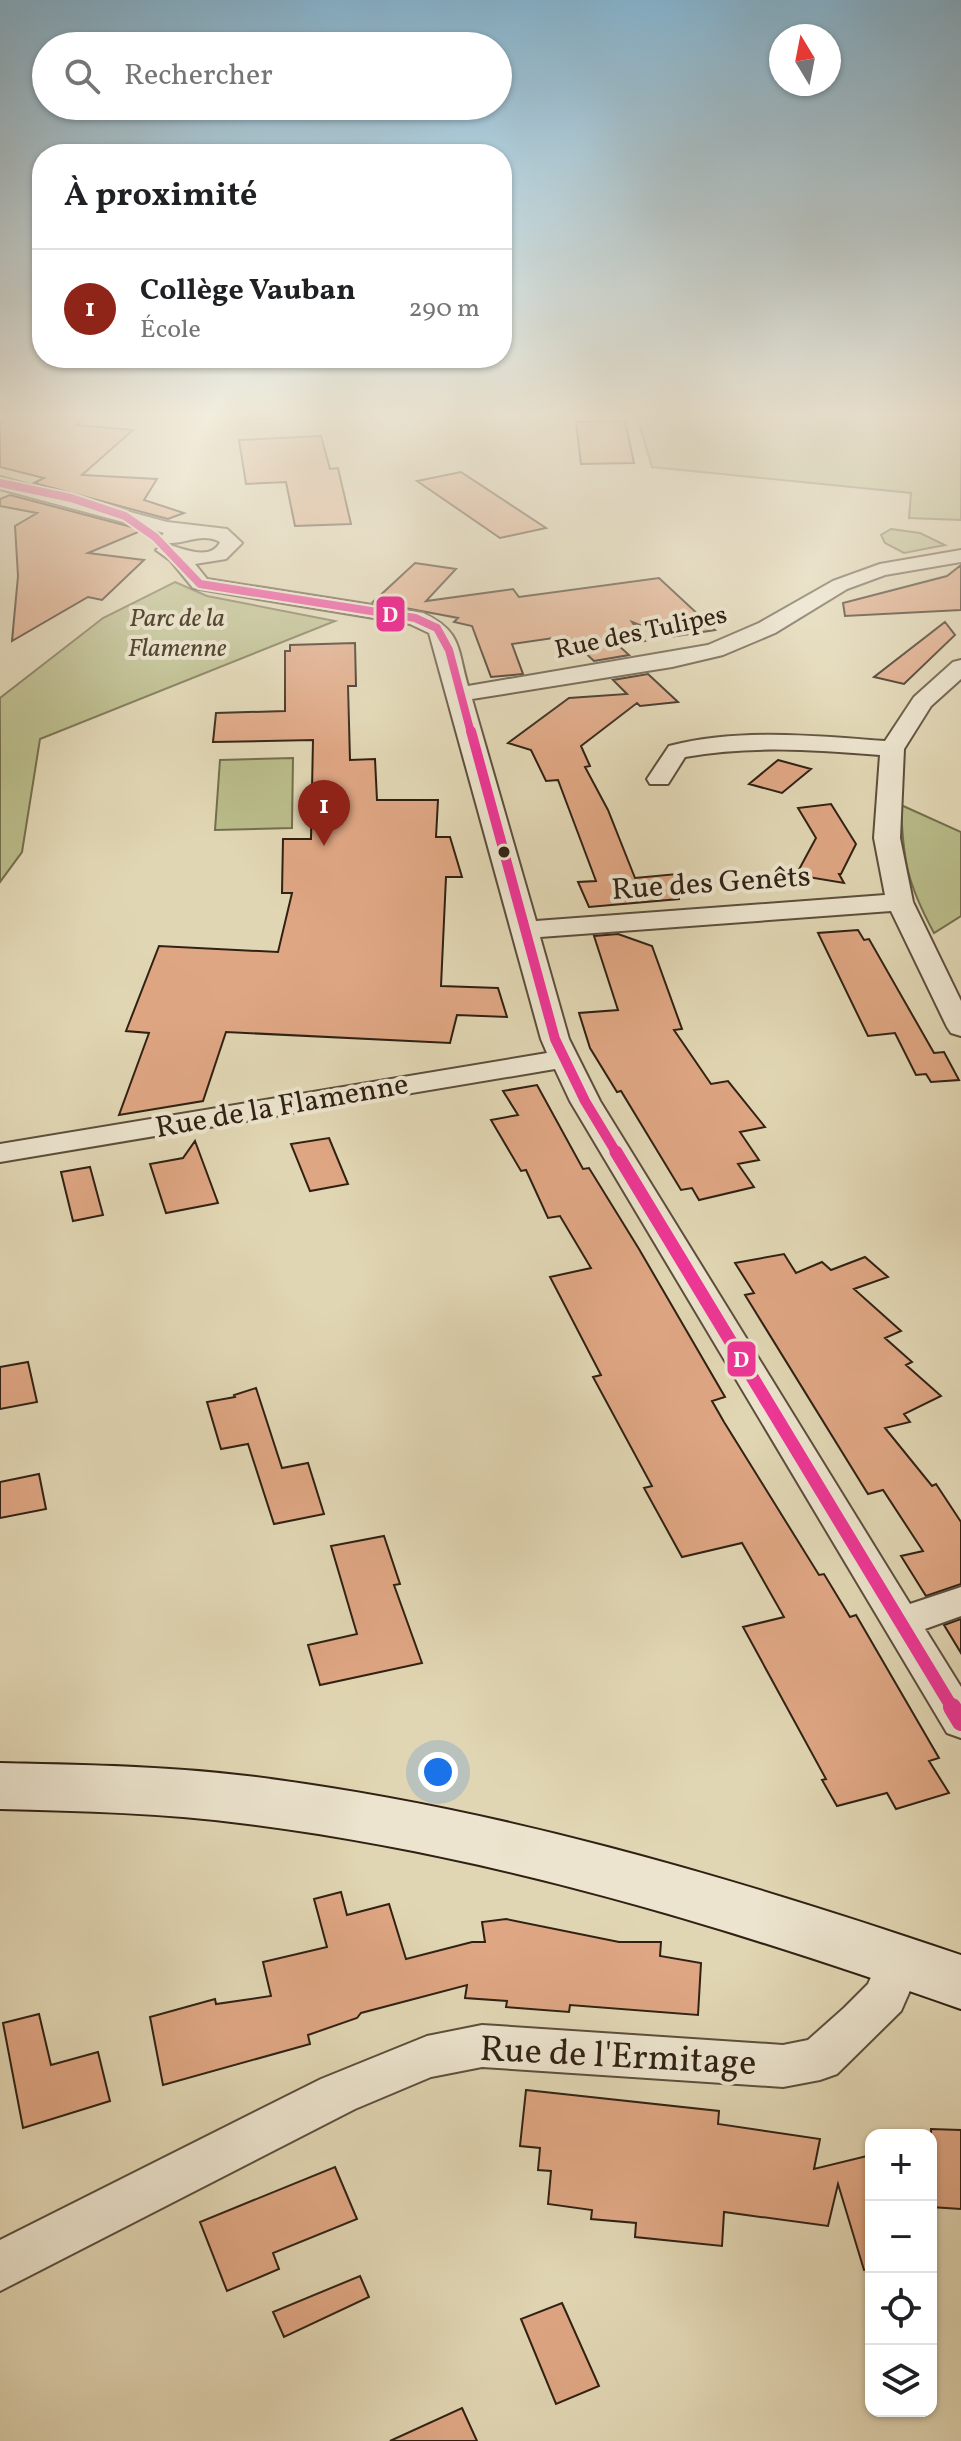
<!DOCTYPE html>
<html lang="fr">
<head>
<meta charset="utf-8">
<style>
	:root { --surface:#fff; --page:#f6f6f6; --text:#202124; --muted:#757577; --line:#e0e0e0; --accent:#8f2418 }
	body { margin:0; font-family:Vollkorn,serif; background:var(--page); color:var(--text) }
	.controls { position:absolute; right:24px; bottom:24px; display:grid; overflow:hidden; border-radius:16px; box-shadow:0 2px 6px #0004 }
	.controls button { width:72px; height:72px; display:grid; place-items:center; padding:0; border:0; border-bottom:2px solid var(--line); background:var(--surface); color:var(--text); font:40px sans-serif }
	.compass { position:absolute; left:769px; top:24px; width:72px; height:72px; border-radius:50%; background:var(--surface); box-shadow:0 2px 6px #0004; rotate:350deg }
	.you { position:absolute; left:438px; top:1772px; width:28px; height:28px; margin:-20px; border:6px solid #fff; border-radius:50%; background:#1a73e8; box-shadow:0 0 0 12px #1a73e833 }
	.badge { display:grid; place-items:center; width:52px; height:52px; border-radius:50%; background:var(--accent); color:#fff; font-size:26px; font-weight:700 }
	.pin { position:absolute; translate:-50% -66px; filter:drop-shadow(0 2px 4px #0008) }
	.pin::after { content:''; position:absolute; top:42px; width:28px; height:24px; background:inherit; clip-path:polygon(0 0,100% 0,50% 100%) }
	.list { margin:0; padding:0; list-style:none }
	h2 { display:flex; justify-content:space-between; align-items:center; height:104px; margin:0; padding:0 32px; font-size:34px }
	h2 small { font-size:26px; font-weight:400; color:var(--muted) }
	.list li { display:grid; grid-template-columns:52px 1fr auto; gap:24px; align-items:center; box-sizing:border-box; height:120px; padding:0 32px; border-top:2px solid var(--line) }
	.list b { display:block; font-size:30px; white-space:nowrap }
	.list p { margin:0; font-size:26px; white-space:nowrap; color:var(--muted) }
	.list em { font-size:26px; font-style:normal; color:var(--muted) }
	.icon { flex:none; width:44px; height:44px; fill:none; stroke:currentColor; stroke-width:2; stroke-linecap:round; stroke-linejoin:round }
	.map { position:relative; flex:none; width:961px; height:2441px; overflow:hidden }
	.search { position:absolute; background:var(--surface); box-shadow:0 2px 6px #0004; left:32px; top:32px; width:480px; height:88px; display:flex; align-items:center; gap:20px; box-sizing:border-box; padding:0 28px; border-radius:44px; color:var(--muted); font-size:30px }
	.panel { position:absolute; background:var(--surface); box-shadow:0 2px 6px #0004; left:32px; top:144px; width:480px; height:224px; border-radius:32px }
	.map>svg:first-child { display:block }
</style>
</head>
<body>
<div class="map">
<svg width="961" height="2441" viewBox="0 0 961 2441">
	<rect width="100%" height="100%" fill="#e1d6b3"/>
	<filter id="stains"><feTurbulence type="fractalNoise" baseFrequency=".0025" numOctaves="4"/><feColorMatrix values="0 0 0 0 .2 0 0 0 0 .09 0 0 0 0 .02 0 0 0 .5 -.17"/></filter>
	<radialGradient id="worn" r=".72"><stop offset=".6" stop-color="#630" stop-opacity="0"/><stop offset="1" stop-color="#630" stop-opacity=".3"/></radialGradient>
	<path fill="#b9bc89" stroke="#746e4e" stroke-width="2" d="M 636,413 L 961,413 L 961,520 L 909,518 L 911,493 L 652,467 Z
		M 891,529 L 920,533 L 945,545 L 904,553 L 885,543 L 881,535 Z
		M 175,582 L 207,596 L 335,621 L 40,739 L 22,852 L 0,882 L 0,698 L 103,618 Z
		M 293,758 L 292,828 L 215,830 L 220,760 Z
		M 901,805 L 961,832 L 961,916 L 934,933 C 907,883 903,861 901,805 Z"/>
	<path fill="#dfa683" stroke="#302114" stroke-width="2" d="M 13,413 L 77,416 L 84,418 L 77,425 L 133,430 L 82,475 L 157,479 L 144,500 L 184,513 L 168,519 L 34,483 L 44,478 L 0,467 L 0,422 Z
		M 625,421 L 634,463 L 581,464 L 576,422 Z
		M 321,436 L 330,469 L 338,468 L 351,524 L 295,526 L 286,482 L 246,484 L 239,440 Z
		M 461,472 L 546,528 L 500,538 L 417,481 Z
		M 10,495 L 143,530 L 88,553 L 144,560 L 102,600 L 88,597 L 12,641 L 18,576 L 15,526 L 37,513 L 0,506 L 0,499 Z
		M 415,563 L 456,569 L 426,601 L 513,589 L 519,597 L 659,578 L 715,630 L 670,637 L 632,622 L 645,641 L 618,645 L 629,655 L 594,661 L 567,636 L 512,644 L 523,674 L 491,677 L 472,626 L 454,622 L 458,618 L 373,602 Z
		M 961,565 L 961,610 L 845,616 L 843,603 L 947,576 Z
		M 945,622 L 955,635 L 904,684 L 874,677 Z
		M 355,643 L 356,686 L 348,686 L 350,760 L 375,759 L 377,800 L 438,800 L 436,837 L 450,837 L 462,877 L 446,877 L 441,986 L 498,988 L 507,1017 L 457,1015 L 450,1043 L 226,1032 L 203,1101 L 119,1115 L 149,1033 L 126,1031 L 159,946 L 278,952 L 292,893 L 282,893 L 283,839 L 311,839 L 313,740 L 213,742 L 216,713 L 285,711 L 285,651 L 290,651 L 290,645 Z
		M 648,674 L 678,702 L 640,706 L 637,703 L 581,746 L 590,766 L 585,767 L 608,810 L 635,878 L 677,874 L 679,899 L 589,907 L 578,882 L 596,881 L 558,780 L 546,781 L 531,750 L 508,743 L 569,698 L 627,694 L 613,680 Z
		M 778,760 L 811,769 L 782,793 L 749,784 Z
		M 831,804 L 856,844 L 841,874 L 839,874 L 844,883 L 796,875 L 816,838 L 798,808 Z
		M 858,930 L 864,940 L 869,939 L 934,1053 L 944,1052 L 959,1080 L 931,1082 L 926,1074 L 916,1075 L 895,1033 L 868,1036 L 818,933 Z
		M 618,934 L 652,946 L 682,1029 L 674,1030 L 711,1084 L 728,1081 L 765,1127 L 740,1132 L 759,1160 L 738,1164 L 754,1187 L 699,1200 L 692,1188 L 681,1190 L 621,1091 L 617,1092 L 590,1048 L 579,1013 L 618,1010 L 594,936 Z
		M 537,1085 L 583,1169 L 589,1168 L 639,1249 L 725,1397 L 712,1401 L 724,1422 L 819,1575 L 824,1574 L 850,1617 L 856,1615 L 939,1758 L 929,1761 L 949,1793 L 896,1809 L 887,1793 L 837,1806 L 822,1780 L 826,1779 L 743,1627 L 784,1617 L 742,1543 L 682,1557 L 644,1488 L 652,1486 L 593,1377 L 601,1375 L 550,1277 L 591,1268 L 560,1216 L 548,1218 L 526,1170 L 521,1171 L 491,1120 L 518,1115 L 503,1091 Z
		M 329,1138 L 348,1184 L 310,1191 L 291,1144 Z
		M 195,1141 L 218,1203 L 166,1213 L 150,1164 L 183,1158 Z
		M 90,1167 L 103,1215 L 73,1221 L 61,1172 Z
		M 784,1254 L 796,1273 L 822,1262 L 831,1270 L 865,1257 L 888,1277 L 854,1289 L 901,1331 L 885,1338 L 912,1362 L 906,1365 L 941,1396 L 904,1414 L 910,1422 L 885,1428 L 932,1486 L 936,1484 L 961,1522 L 961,1584 L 926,1596 L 901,1556 L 923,1551 L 883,1490 L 868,1494 L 745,1295 L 754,1293 L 735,1263 Z
		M 28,1362 L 37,1402 L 0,1409 L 0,1367 Z
		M 256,1388 L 282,1468 L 308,1463 L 324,1514 L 274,1524 L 248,1444 L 221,1449 L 207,1402 L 235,1397 L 234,1395 Z
		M 39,1474 L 46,1509 L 0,1518 L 0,1482 Z
		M 384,1536 L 400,1584 L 394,1585 L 422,1663 L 320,1685 L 308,1645 L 357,1634 L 331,1546 Z
		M 961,1619 L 961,1653 L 944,1625 Z
		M 341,1892 L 347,1915 L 389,1904 L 406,1959 L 472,1942 L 485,1942 L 482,1922 L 506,1919 L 619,1942 L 661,1942 L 660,1956 L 701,1963 L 698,2015 L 570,2005 L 569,2012 L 506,2007 L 507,2001 L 465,1998 L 467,1985 L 361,2013 L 357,2018 L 308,2035 L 310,2044 L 163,2085 L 150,2017 L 215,1999 L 216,2004 L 271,1996 L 263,1962 L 327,1947 L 314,1899 Z
		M 39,2014 L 51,2065 L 98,2052 L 110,2101 L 23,2128 L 3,2023 Z
		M 526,2090 L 719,2111 L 718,2124 L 820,2139 L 814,2169 L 871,2155 L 871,2269 L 864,2270 L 838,2184 L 828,2226 L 724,2212 L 722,2246 L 635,2237 L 636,2223 L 591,2219 L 592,2210 L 548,2204 L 551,2171 L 538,2170 L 540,2148 L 520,2146 Z
		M 931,2129 L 961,2130 L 961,2209 L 931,2207 Z
		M 335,2167 L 357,2219 L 273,2253 L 279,2269 L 227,2291 L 200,2222 Z
		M 360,2276 L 369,2297 L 284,2337 L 273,2312 Z
		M 562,2303 L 599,2386 L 556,2404 L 521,2319 Z
		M 462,2408 L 477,2441 L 390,2441 Z"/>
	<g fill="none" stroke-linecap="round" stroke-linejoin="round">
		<g stroke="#5c4e3c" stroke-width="4">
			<path id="minor" d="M 0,413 L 10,413 L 0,419 Z
				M 0,477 L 167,522 L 227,529 L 242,543 L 226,559 L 195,564 L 207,579 L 423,613 C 462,631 457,648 468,686 L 708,645 L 759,623 L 833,581 L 880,564 L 961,550 L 961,562 L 885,575 L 847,589 L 775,633 L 723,655 L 672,667 L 472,699 L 536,921 L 885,895 L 874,838 L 880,755 C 815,750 750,745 685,757 L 668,784 L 650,784 L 647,779 L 669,746 C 740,728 813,736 885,741 L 914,697 L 953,662 L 961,660 L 961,679 L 931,706 L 904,749 L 900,838 L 913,902 L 961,1001 L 961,1036 L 951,1033 L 947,1027 L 891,911 L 540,937 L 569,1039 L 600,1101 L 910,1604 L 961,1587 L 961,1616 L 925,1629 L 961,1687 L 961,1738 L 947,1733 L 570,1101 L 555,1069 L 0,1162 L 0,1144 L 547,1053 L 541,1039 L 429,633 L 410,624 L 193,588 L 170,560 L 156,550 L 166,544 C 182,548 211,562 220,542 C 200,531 182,547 163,542 L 160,538 L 164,533 L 0,489 Z
				M 900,1941 L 916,1947 L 923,1961 L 901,2011 L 837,2074 L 820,2080 L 783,2087 L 482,2067 L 431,2077 L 355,2109 L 0,2291 L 0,2240 L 321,2079 L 427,2036 L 482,2025 L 783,2045 L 808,2040 L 844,2008 L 868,1984 L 884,1947 Z"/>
		</g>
		<g stroke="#302114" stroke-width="4">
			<path id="secondary" d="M 0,1763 C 83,1765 165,1766 247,1776 C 492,1806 728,1876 961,1955 L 961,2009 C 728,1927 493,1855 248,1824 C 165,1813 83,1811 0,1809 Z"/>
		</g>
		<use href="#minor" fill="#ece4ce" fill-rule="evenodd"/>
		<use href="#secondary" fill="#ece4ce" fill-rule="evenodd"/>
		<g stroke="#ece4ce" stroke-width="12">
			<path id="bus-1-far3" d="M 0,483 L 71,498 L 125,516 L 155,537 L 200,584 L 415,618 L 437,628 L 449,650 L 471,733"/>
		</g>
		<g stroke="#ece4ce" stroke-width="15">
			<path id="bus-1-far2" d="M 471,731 L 555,1039 L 585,1101 L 617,1154"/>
		</g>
		<g stroke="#ece4ce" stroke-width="19">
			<path id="bus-1-far1" d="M 616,1152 L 953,1709"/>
		</g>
		<g stroke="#ece4ce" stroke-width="24">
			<path id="bus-1" d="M 952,1707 L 961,1722"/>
		</g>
		<use href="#bus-1-far3" stroke="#ee3697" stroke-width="8"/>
		<use href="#bus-1-far2" stroke="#ee3697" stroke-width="10"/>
		<use href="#bus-1-far1" stroke="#ee3697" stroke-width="13"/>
		<use href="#bus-1" stroke="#ee3697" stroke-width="18"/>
	</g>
	<linearGradient id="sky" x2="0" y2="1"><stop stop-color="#86b6d2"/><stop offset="0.55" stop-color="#f2eddd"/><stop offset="1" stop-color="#f2eddd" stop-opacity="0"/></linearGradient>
	<rect width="961" height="754" fill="url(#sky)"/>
	<circle fill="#302114" stroke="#ece4ce" stroke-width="3" cx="504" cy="852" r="7"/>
	<g text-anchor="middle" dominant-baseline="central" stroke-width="8" stroke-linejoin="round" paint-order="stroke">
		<g font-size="26" font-style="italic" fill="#524831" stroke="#ece4ce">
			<text x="177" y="619">Parc de la<tspan x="177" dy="30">Flamenne</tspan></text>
		</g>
		<g font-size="26" fill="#302114" stroke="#ece4ce">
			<text transform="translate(641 633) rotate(-12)">Rue des Tulipes</text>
		</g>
		<g font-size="30" fill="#302114" stroke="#ece4ce">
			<text transform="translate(711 884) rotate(-4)">Rue des Genêts</text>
			<text transform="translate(282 1107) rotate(-10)">Rue de la Flamenne</text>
		</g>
		<g font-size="36" fill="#302114" stroke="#ece4ce">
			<text transform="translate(618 2058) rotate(3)">Rue de l'Ermitage</text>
		</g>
	</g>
	<g stroke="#ece4ce" stroke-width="3">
		<rect x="375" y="595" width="31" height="38" rx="8" fill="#ee3697"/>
		<rect x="726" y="1340" width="31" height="38" rx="8" fill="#ee3697"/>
	</g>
	<g font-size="22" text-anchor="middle" font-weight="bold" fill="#fff">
		<text x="390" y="622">D</text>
		<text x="741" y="1367">D</text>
	</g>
	<rect width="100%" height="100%" filter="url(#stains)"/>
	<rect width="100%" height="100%" fill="url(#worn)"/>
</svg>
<div class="controls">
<button>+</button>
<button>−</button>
<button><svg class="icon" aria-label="locate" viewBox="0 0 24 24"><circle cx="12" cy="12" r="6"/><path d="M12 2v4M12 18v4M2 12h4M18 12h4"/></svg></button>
<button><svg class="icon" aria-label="layers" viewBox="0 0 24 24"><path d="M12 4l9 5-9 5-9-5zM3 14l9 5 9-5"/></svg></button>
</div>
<svg class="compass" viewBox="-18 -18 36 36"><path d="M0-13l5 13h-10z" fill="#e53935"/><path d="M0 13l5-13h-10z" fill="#757577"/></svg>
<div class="you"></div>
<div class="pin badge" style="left:324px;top:846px">1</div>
<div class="search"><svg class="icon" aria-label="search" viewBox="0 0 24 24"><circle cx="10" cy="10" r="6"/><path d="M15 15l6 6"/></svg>Rechercher</div>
<section class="panel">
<h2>À proximité<small></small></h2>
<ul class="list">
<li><span class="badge">1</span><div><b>Collège Vauban</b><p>École</p></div><em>290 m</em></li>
</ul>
</section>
</div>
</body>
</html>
